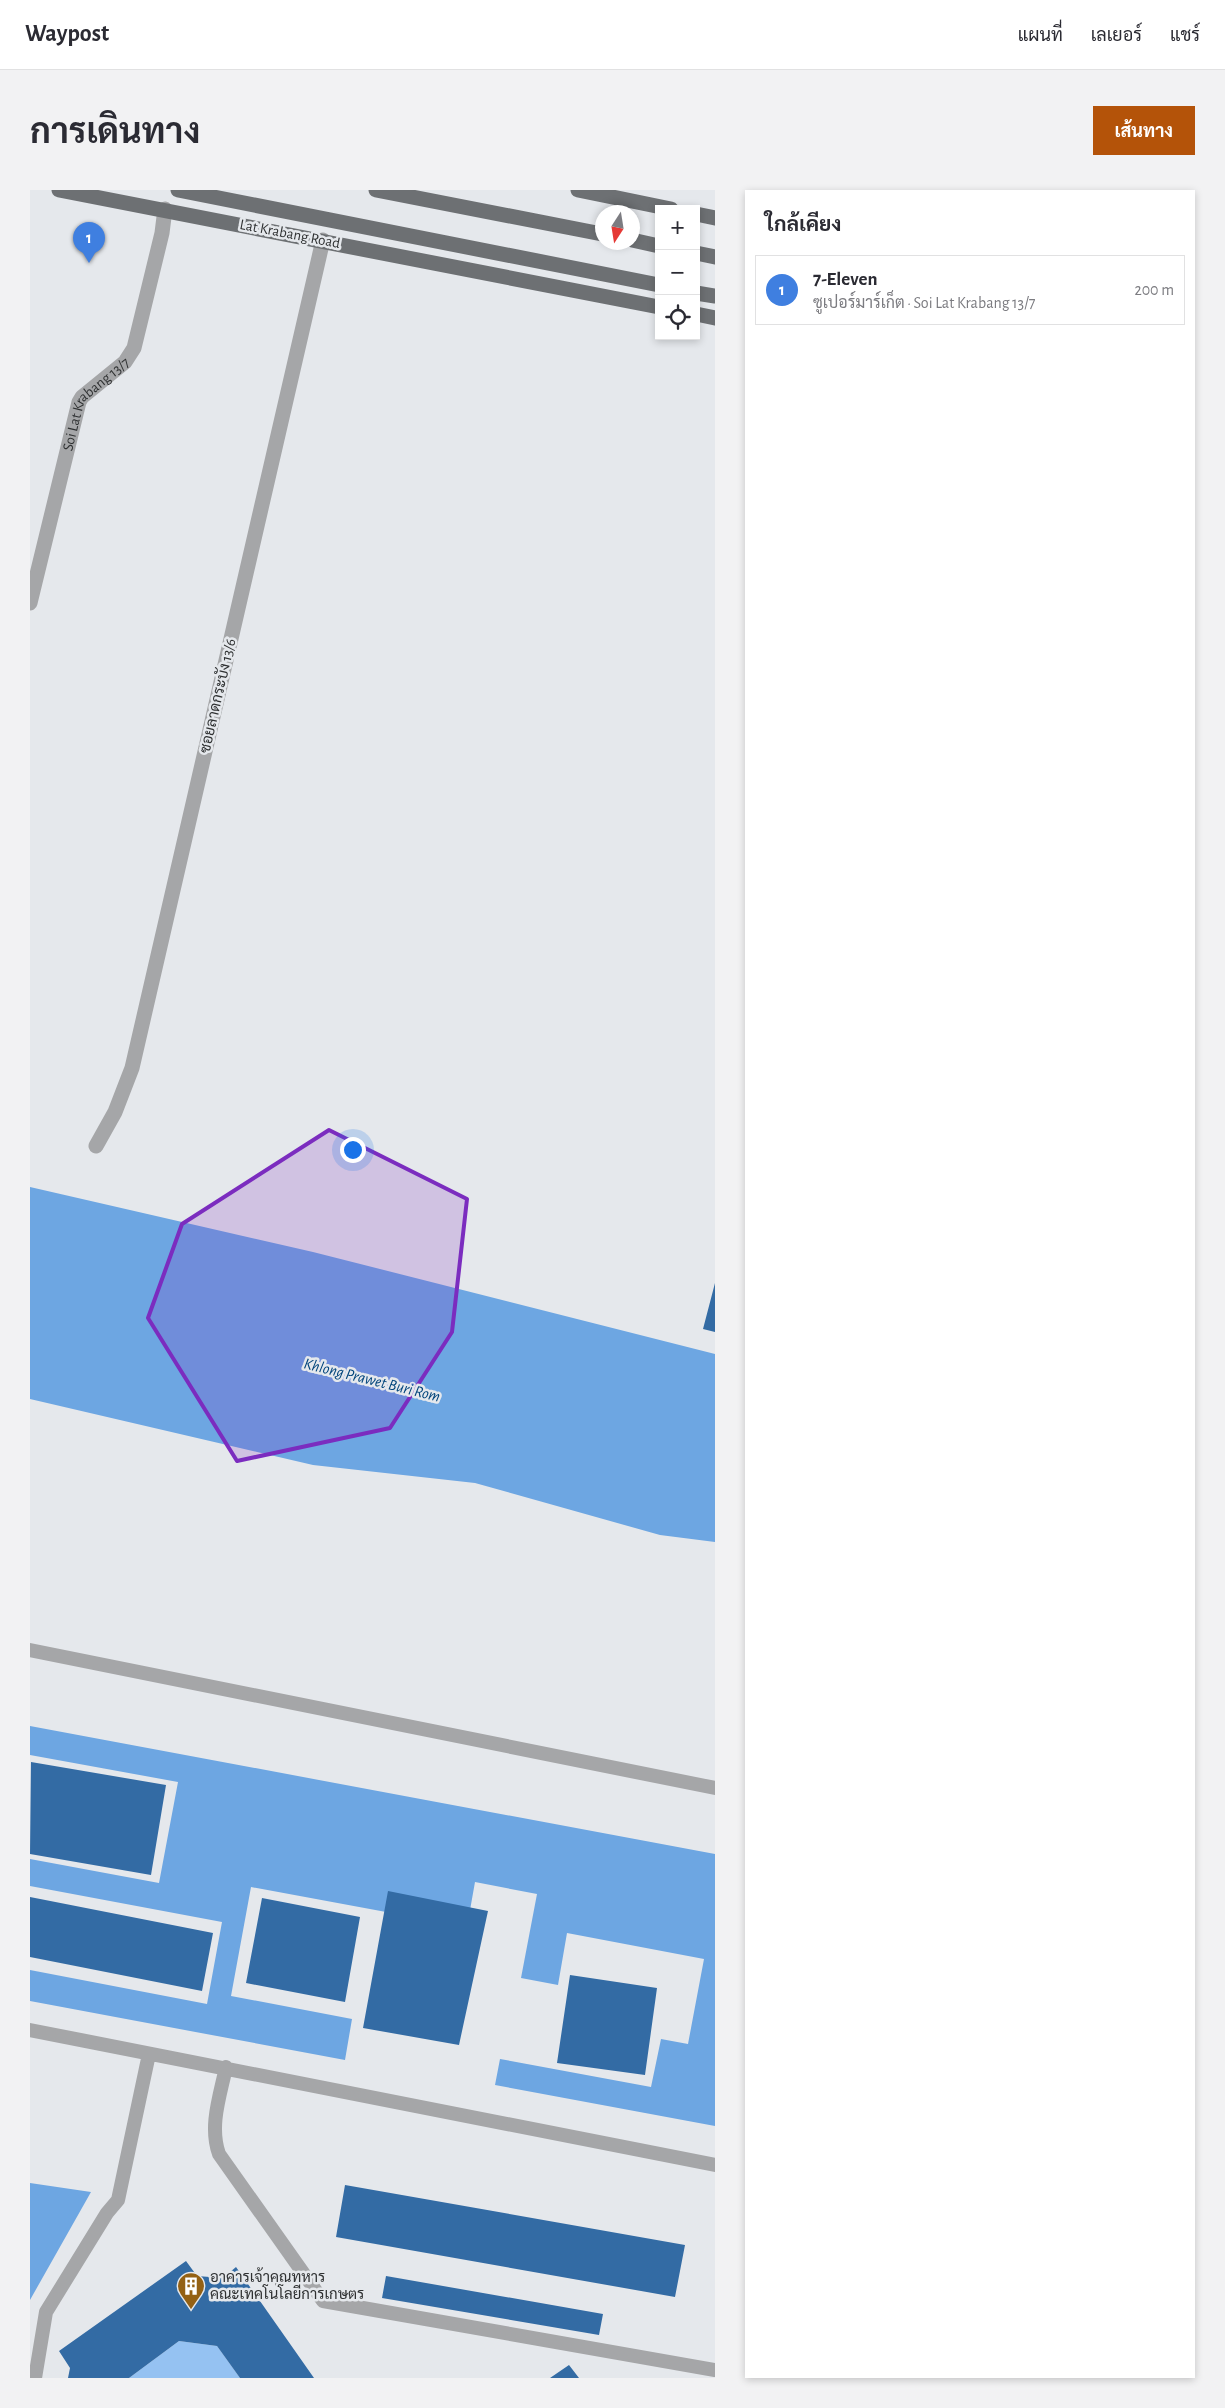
<!DOCTYPE html>
<html lang="th">
<head>
<meta charset="utf-8">
<style>
	:root { --surface:#fff; --page:#f2f2f3; --text:#2b2b33; --muted:#7c7c81; --line:#e1e1e2; --accent:#b45309 }
	body { margin:0; font-family:"Alegreya Sans",Sarabun,sans-serif; background:var(--page); color:var(--text) }
	.controls { position:absolute; right:15px; top:15px; display:grid; overflow:hidden; border-radius:0px; box-shadow:0 2px 8px #0003 }
	.controls button { width:45px; height:45px; display:grid; place-items:center; padding:0; border:0; border-bottom:1px solid var(--line); background:var(--surface); color:var(--text); font:25px sans-serif }
	.compass { position:absolute; left:565px; top:15px; width:45px; height:45px; border-radius:50%; background:var(--surface); box-shadow:0 2px 8px #0003; rotate:192deg }
	.you { position:absolute; left:322px; top:959px; width:18px; height:18px; margin:-12px; border:4px solid #fff; border-radius:50%; background:#1a73e8; box-shadow:0 0 0 8px #1a73e833 }
	.badge { display:grid; place-items:center; width:32px; height:32px; border-radius:50%; background:var(--accent); color:#fff; font-size:16px; font-weight:700 }
	.pin { position:absolute; translate:-50% -41px; filter:drop-shadow(0 1px 2px #0008) }
	.pin::after { content:''; position:absolute; top:26px; width:18px; height:15px; background:inherit; clip-path:polygon(0 0,100% 0,50% 100%) }
	.list { margin:0; padding:0; list-style:none }
	h2 { display:flex; justify-content:space-between; align-items:center; height:65px; margin:0; padding:0 20px; font-size:21px }
	h2 small { font-size:16px; font-weight:400; color:var(--muted) }
	.list li { display:grid; grid-template-columns:32px 1fr auto; gap:15px; align-items:center; box-sizing:border-box; height:70px; margin:0 10px 10px; padding:0 10px; border:1px solid var(--line); border-radius:0px }
	.list b { display:block; font-size:19px; white-space:nowrap }
	.list p { margin:0; font-size:16px; white-space:nowrap; color:var(--muted) }
	.list em { font-size:16px; font-style:normal; color:var(--muted) }
	.icon { flex:none; width:28px; height:28px; fill:none; stroke:currentColor; stroke-width:2; stroke-linecap:round; stroke-linejoin:round }
	.map { position:relative; flex:none; width:685px; height:2188px; overflow:hidden; border-radius:0px }
	header { display:flex; align-items:center; gap:30px; box-sizing:border-box; height:70px; padding:0 25px; background:var(--surface); border-bottom:1px solid var(--line) }
	header strong { font-size:24px }
	nav { display:flex; gap:28px; margin-inline-start:auto; font-size:18px }
	.intro { display:flex; align-items:center; justify-content:space-between; box-sizing:border-box; height:120px; padding:0 30px }
	h1 { margin:0; font-size:35px }
	.button { padding:12px 22px; border-radius:0px; background:var(--accent); color:#fff; font-size:18px; font-weight:700 }
	main { display:flex; gap:30px; padding:0 30px }
	aside { flex:1; background:var(--surface); border-radius:0px; box-shadow:0 2px 8px #0003 }
	.map>svg:first-child { display:block }
</style>
</head>
<body>
<header>
<strong>Waypost</strong>
<nav><a>แผนที่</a><a>เลเยอร์</a><a>แชร์</a></nav>
</header>
<div class="intro"><h1>การเดินทาง</h1><a class="button">เส้นทาง</a></div>
<main>
<div class="map">
<svg width="685" height="2188" viewBox="0 0 685 2188">
	<rect width="100%" height="100%" fill="#e5e8ec"/>
	<path fill="#95c2f2" d="M 149,2151 L 187,2156 L 210,2188 L 99,2188 Z"/>
	<path fill="#6da6e2" d="M 0,997 L 283,1062 L 685,1164 L 685,1352 L 630,1345 L 445,1293 L 283,1275 L 0,1209 Z
		M 0,1536 L 685,1664 L 685,1936 L 465,1895 L 470,1869 L 621,1897 L 631,1849 L 658,1854 L 674,1769 L 537,1743 L 528,1795 L 491,1788 L 507,1704 L 445,1692 L 437,1737 L 221,1697 L 201,1806 L 322,1829 L 315,1870 L 0,1811 L 0,1780 L 177,1814 L 192,1732 L 0,1696 L 0,1669 L 129,1693 L 148,1592 L 0,1565 Z
		M 0,1993 L 61,2002 L 0,2110 Z"/>
	<path fill="#336ba4" d="M 685,1093 L 685,1142 L 673,1139 Z
		M 1,1572 L 136,1595 L 121,1685 L 0,1664 Z
		M 358,1701 L 458,1721 L 429,1855 L 333,1838 Z
		M 0,1707 L 183,1743 L 172,1801 L 0,1767 Z
		M 232,1708 L 330,1727 L 315,1812 L 216,1793 Z
		M 540,1785 L 627,1798 L 615,1885 L 527,1873 Z
		M 315,1995 L 655,2055 L 645,2107 L 306,2047 Z
		M 156,2071 L 167,2086 L 193,2088 L 206,2077 L 284,2188 L 210,2188 L 187,2156 L 149,2151 L 99,2188 L 38,2188 L 40,2178 L 29,2161 Z
		M 356,2086 L 573,2124 L 569,2145 L 352,2108 Z
		M 539,2175 L 549,2188 L 520,2188 Z"/>
	<g fill="none" stroke-linecap="round" stroke-linejoin="round">
		<path stroke="#a5a6a8" stroke-width="14" d="M 0,1460 L 685,1598
			M 0,1840 L 685,1975
			M 196,1877 C 190,1906 179,1936 189,1964 L 293,2111 L 685,2180
			M 5,2188 L 16,2122 L 77,2023 L 88,2010 L 119,1864"/>
		<g stroke="#a5a6a8" stroke-width="15">
			<path id="s1" d="M 0,413 L 49,212 L 52,207 L 95,172 L 104,158 L 132,43 L 135,19"/>
			<path d="M 66,956 L 85,922 L 102,878 L 293,50"/>
		</g>
		<path stroke="#6d7073" stroke-width="15" d="M 29,0 L 629,117
			M 148,0 L 629,95
			M 346,0 L 572,44
			M 548,0 L 641,19
			M 666,24 L 685,28
			M 602,50 L 629,56
			M 666,63 L 685,67
			M 666,103 L 685,106
			M 666,124 L 685,128"/>
	</g>
	<path fill="#7b2cbf" fill-opacity="0.2" stroke="#7b2cbf" stroke-width="4" stroke-linejoin="round" d="M 299,940 L 437,1009 L 422,1142 L 360,1238 L 207,1271 L 118,1128 L 152,1034 Z"/>
	<defs>
		<g id="building-pin" transform="scale(1.4375)"><path d="M0 17L-7.5 6A9.5 9.5 0 1 1 7.5 6Z" fill="#946114" stroke="#e5e8ec"/><path d="M-4-6H4V6H1V3H-1V6H-4ZM-2.5-4.3h1.7v1.8h-1.7ZM.8-4.3h1.7v1.8H.8ZM-2.5-1h1.7V.8h-1.7ZM.8-1h1.7V.8H.8Z" fill="#fff"/></g>
	</defs>
	<g fill-rule="evenodd">
		<use href="#building-pin" x="161" y="2096"/>
	</g>
	<g text-anchor="middle" dominant-baseline="central" stroke-width="5" stroke-linejoin="round" paint-order="stroke">
		<g font-size="15" fill="#2f3132" stroke="#e5e8ec">
			<text transform="translate(260 44) rotate(11)">Lat Krabang Road</text>
			<text stroke="none"><textPath href="#s1" startOffset="214">Soi Lat Krabang 13/7</textPath></text>
			<text transform="translate(188 506) rotate(-77)">ซอยลาดกระบัง 13/6</text>
		</g>
		<g font-size="15" fill="#2f3132" stroke="#e5e8ec" text-anchor="start">
			<text x="180" y="2087">อาคารเจ้าคุณทหาร<tspan x="180" dy="17">คณะเทคโนโลยีการเกษตร</tspan></text>
		</g>
		<g font-size="16" font-style="italic" fill="#01447b" stroke="#e5e8ec">
			<text transform="translate(342 1190) rotate(14)">Khlong Prawet Buri Rom</text>
		</g>
	</g>
</svg>
<div class="controls">
<button>+</button>
<button>−</button>
<button><svg class="icon" aria-label="locate" viewBox="0 0 24 24"><circle cx="12" cy="12" r="6"/><path d="M12 2v4M12 18v4M2 12h4M18 12h4"/></svg></button>
</div>
<svg class="compass" viewBox="-18 -18 36 36"><path d="M0-13l5 13h-10z" fill="#e53935"/><path d="M0 13l5-13h-10z" fill="#7c7c81"/></svg>
<div class="you"></div>
<div class="pin badge" style="left:59px;top:73px;background:#3f7fe0">1</div>
</div>
<aside>
<h2>ใกล้เคียง<small></small></h2>
<ul class="list">
<li><span class="badge" style="background:#3f7fe0">1</span><div><b>7-Eleven</b><p>ซูเปอร์มาร์เก็ต · Soi Lat Krabang 13/7</p></div><em>200 m</em></li>
</ul>
</aside>
</main>
</body>
</html>
